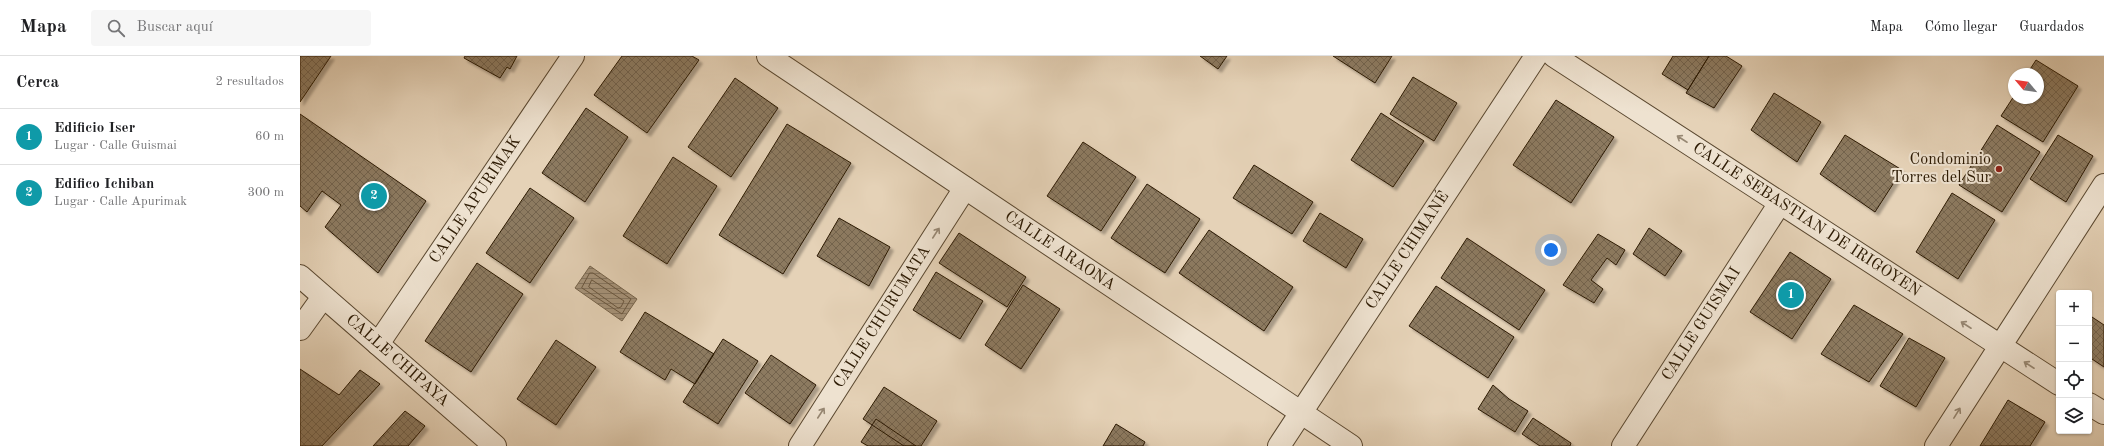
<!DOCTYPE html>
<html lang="es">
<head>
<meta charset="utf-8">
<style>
	:root { --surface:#fff; --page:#f6f6f6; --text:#202124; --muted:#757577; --line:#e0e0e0; --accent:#8f2418 }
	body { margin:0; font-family:"Old Standard TT",serif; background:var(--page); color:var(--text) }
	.controls { position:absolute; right:12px; bottom:12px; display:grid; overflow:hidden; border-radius:4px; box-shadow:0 1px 3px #0004 }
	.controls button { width:36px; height:36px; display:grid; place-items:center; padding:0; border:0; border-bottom:1px solid var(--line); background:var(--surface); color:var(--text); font:20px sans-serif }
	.compass { position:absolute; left:1708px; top:12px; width:36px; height:36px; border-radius:50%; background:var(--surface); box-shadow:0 1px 3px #0004; rotate:299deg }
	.you { position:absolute; left:1251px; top:194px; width:14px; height:14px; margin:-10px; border:3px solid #fff; border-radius:50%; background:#1a73e8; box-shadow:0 0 0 6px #1a73e833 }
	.badge { display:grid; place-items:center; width:26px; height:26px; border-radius:50%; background:var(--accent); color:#fff; font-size:13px; font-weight:700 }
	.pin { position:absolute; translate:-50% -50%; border:2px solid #fff; box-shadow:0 1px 4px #0006 }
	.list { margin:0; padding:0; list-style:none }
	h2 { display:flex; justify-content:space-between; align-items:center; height:52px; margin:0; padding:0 16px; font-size:17px }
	h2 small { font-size:13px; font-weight:400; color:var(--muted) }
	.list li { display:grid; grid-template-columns:26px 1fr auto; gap:12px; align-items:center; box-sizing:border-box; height:56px; padding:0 16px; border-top:1px solid var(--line) }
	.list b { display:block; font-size:15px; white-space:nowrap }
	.list p { margin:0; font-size:13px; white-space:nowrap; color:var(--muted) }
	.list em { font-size:13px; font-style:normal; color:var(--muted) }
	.icon { flex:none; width:22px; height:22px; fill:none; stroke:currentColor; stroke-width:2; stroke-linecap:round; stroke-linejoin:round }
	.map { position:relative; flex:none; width:1804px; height:390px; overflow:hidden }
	header { display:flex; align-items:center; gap:24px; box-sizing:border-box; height:56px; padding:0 20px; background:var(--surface); border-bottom:1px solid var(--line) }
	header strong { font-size:19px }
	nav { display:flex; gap:22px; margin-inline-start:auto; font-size:14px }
	.search { width:280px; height:36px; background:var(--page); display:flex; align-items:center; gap:10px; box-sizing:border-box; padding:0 14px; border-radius:4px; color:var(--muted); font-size:15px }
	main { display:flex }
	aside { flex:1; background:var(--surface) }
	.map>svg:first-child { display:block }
</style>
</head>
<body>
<header>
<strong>Mapa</strong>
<div class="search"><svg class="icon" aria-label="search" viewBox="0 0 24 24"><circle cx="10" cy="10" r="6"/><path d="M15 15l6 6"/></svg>Buscar aquí</div>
<nav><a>Mapa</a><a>Cómo llegar</a><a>Guardados</a></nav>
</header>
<main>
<aside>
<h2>Cerca<small>2 resultados</small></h2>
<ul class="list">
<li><span class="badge" style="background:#0f9aa8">1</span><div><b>Edificio Iser</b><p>Lugar · Calle Guismai</p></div><em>60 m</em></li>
<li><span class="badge" style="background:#0f9aa8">2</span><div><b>Edifico Ichiban</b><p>Lugar · Calle Apurimak</p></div><em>300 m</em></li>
</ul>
</aside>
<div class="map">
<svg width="1804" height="390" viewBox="0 0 1804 390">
	<defs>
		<pattern id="water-rules" width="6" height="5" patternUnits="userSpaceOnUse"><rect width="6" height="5" fill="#a6937a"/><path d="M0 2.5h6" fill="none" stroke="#877762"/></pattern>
		<pattern id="building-cross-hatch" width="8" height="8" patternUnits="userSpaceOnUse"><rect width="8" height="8" fill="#8c7a61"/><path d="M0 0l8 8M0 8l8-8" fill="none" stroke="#73634e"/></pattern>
		<filter id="shadow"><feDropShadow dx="3.5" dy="3.5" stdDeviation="1" flood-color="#0004"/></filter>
	</defs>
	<rect width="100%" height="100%" fill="#e5d2b7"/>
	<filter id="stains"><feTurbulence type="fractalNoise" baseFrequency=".005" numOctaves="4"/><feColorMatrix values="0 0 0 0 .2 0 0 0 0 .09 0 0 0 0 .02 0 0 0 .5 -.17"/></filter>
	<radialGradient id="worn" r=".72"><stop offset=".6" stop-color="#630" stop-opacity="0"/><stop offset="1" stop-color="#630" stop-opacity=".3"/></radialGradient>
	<path fill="url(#water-rules)" stroke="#75634a" d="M 290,210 L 337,243 L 322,265 L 275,232 Z"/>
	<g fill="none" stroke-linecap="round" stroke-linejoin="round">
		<path stroke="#69563e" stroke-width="1" d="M 290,217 L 293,217 L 331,243 L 322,258 L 282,232 Z
			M 292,224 L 324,245 L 321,251 L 318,252 L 289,231 Z"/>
	</g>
	<path fill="url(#building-cross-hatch)" stroke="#2c1a03" filter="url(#shadow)" d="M 0,0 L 31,0 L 0,46 Z
		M 165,0 L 217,0 L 210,13 L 207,11 L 200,22 L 164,2 Z
		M 322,0 L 392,0 L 399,4 L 347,77 L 294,39 Z
		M 900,0 L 927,0 L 918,13 Z
		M 1033,0 L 1092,0 L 1075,27 Z
		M 1373,0 L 1409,0 L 1388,34 L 1362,18 Z
		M 1409,0 L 1426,0 L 1442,10 L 1414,52 L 1386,37 Z
		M 1736,4 L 1778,30 L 1743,86 L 1701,60 L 1714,40 L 1714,42 L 1738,42 L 1738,18 L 1727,18 Z
		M 1113,21 L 1157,47 L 1134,85 L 1090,58 Z
		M 435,22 L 478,52 L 431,121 L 388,91 Z
		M 1474,37 L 1521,66 L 1497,106 L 1451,74 Z
		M 1256,44 L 1314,81 L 1271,147 L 1213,109 Z
		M 286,52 L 328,81 L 285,146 L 242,117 Z
		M 1081,57 L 1124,85 L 1093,131 L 1051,104 Z
		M 0,58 L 126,145 L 78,217 L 25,171 L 41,149 L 22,135 L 7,156 L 0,150 Z
		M 487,68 L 551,107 L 483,218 L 419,179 Z
		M 1697,69 L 1740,96 L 1702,156 L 1659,129 Z
		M 1545,79 L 1602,114 L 1575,156 L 1520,118 Z
		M 1758,79 L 1793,100 L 1766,146 L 1730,123 Z
		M 783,86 L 836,121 L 801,175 L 747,140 Z
		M 373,101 L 417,130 L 367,208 L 323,180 Z
		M 954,109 L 1013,146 L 992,178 L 933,142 Z
		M 847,128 L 900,163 L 865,217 L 811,182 Z
		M 230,132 L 274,162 L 230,227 L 186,197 Z
		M 1652,137 L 1695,164 L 1658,223 L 1616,196 Z
		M 1020,157 L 1063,183 L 1046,212 L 1003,185 Z
		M 539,162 L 590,191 L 569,230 L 517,200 Z
		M 1349,172 L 1382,195 L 1365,220 L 1333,198 Z
		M 909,174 L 993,231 L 964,275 L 879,217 Z
		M 659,177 L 726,221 L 707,251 L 639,207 Z
		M 1298,178 L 1325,194 L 1316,209 L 1307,202 L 1291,224 L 1303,233 L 1294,247 L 1263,229 Z
		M 1167,182 L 1245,234 L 1219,274 L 1141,222 Z
		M 1490,196 L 1531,223 L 1492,283 L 1450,256 Z
		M 177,207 L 223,238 L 171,316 L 125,285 Z
		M 636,216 L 683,245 L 660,283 L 613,254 Z
		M 723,229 L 760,253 L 721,313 L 685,289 Z
		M 1136,230 L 1214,281 L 1188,322 L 1109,270 Z
		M 1554,249 L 1603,278 L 1569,326 L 1521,298 Z
		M 345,256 L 414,298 L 395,328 L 371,313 L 365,324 L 320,296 Z
		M 1789,259 L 1804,269 L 1804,311 L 1789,301 Z
		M 1609,282 L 1645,302 L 1616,351 L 1580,330 Z
		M 423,283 L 458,305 L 418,368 L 383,346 Z
		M 256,284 L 296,311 L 256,369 L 217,343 Z
		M 471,299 L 516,329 L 490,368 L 445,337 Z
		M 0,313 L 39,339 L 60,314 L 80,328 L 22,390 L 0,390 Z
		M 1193,329 L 1209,343 L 1228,355 L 1215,376 L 1178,353 Z
		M 584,331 L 637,365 L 621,390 L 604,390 L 563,363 Z
		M 1708,344 L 1745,366 L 1730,390 L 1680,390 Z
		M 105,355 L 125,370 L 108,390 L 73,390 Z
		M 1233,362 L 1271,387 L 1270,390 L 1240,390 L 1222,378 Z
		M 576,363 L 616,390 L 568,390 L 561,386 Z
		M 816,368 L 845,386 L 843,390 L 803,390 Z"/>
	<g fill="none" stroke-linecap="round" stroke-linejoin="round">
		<g stroke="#5a4830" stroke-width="24">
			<g id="minor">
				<path id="s1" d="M 468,0 L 1051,390"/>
				<path id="s2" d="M 1254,0 L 1759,328"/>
				<path id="s3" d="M 0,220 L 195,390"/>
				<path d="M 0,273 L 23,241"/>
				<path id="s4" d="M 78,288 L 273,0"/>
				<path d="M 1789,348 L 1804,357"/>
				<path id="s5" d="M 500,390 L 665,132"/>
				<path id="s6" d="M 979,390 L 1236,0"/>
				<path id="s7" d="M 1323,390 L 1480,147"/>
				<path d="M 1636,390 L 1804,129"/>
			</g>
		</g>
		<use href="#minor" stroke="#eee2d0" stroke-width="22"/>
	</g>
	<defs><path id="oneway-shaft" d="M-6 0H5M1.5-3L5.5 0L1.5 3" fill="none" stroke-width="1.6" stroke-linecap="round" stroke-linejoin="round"/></defs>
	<g stroke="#978874">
		<use href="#oneway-shaft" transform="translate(1382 83) rotate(-147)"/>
		<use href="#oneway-shaft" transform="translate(636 177) rotate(-57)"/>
		<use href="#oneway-shaft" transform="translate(1666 269) rotate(-147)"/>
		<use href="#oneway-shaft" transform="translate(1729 309) rotate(-147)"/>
		<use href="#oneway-shaft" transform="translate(521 357) rotate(-57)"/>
		<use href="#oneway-shaft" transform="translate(1657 357) rotate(-58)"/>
	</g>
	<circle fill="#8f2418" stroke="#eee2d0" stroke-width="1.5" cx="1699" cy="113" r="4"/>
	<g text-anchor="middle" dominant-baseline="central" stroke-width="4" stroke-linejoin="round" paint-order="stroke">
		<g font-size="16" fill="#2c1a03" stroke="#eee2d0" text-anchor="end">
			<text x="1691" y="104">Condominio<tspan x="1691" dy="18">Torres del Sur</tspan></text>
		</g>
		<g font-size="16" fill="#2c1a03" stroke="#eee2d0">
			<text stroke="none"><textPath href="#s4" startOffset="174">CALLE APURIMAK</textPath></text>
			<text stroke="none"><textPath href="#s2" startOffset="301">CALLE SEBASTIAN DE IRIGOYEN</textPath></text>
			<text stroke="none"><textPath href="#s1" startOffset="351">CALLE ARAONA</textPath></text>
			<text stroke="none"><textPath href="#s6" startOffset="234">CALLE CHIMANÉ</textPath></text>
			<text stroke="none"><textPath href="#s5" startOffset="153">CALLE CHURUMATA</textPath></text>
			<text stroke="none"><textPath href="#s7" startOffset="145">CALLE GUISMAI</textPath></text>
			<text stroke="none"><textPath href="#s3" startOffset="129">CALLE CHIPAYA</textPath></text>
		</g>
	</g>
	<rect width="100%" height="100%" filter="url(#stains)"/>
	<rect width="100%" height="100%" fill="url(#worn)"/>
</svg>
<div class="controls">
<button>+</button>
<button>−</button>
<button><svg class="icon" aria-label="locate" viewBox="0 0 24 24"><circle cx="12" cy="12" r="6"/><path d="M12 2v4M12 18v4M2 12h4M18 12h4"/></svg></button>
<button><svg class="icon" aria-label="layers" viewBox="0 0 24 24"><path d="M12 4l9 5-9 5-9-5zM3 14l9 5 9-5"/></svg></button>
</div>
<svg class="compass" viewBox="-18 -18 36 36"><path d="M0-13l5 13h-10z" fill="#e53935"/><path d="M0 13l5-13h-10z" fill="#757577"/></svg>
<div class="you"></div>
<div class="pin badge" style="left:1491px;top:239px;background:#0f9aa8">1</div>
<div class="pin badge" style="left:74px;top:140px;background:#0f9aa8">2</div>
</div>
</main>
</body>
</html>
